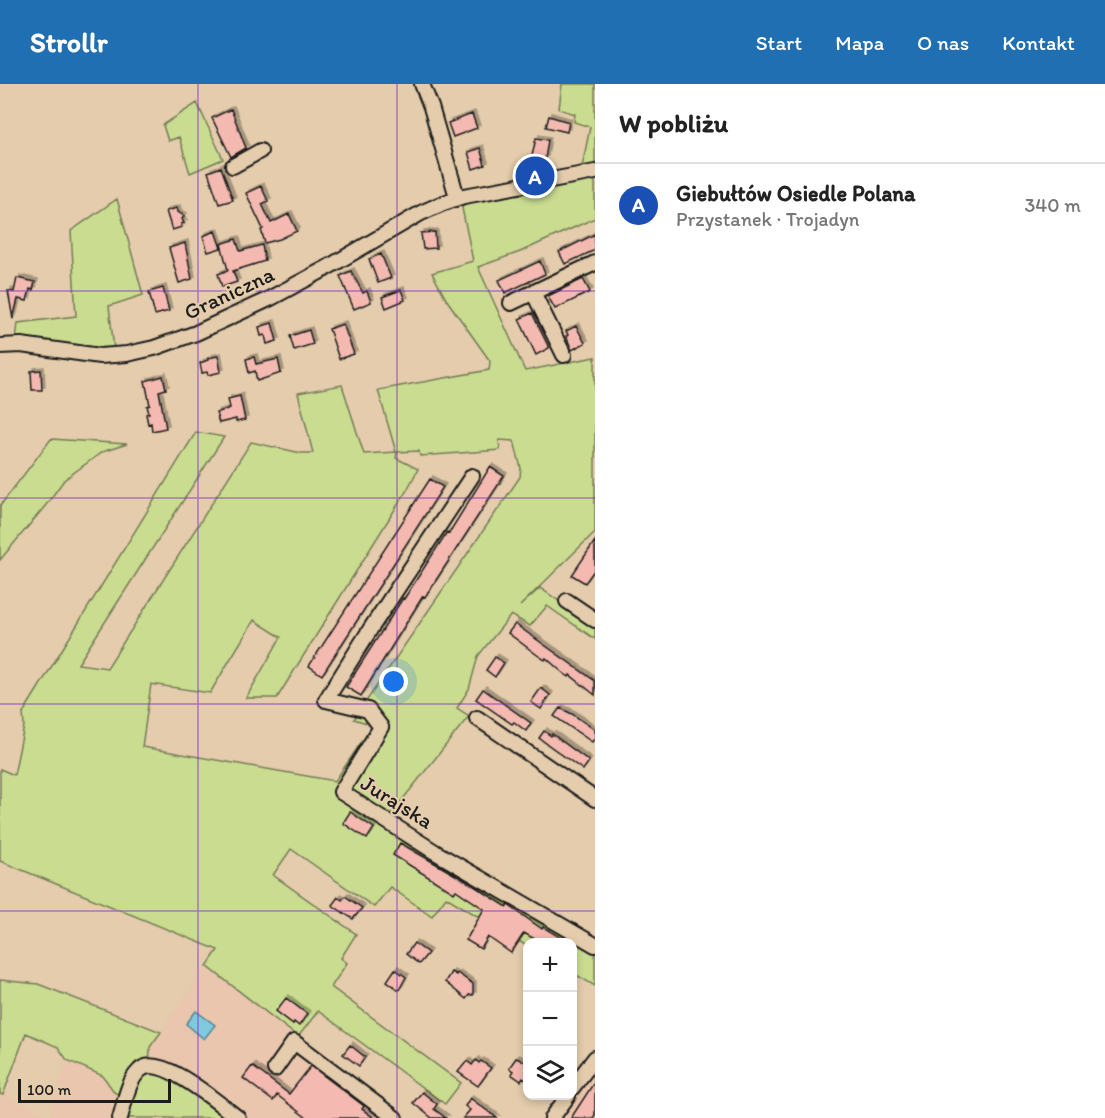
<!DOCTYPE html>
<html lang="pl">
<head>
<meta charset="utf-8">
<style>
	:root { --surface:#fff; --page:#f2f2f2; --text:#222; --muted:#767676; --line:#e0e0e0; --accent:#1f6fb2 }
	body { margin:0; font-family:Itim,sans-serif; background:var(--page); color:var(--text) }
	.controls { position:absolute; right:18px; bottom:18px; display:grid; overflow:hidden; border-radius:12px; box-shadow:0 3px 9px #0003 }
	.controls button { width:54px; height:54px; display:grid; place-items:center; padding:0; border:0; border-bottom:2px solid var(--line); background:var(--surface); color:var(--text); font:30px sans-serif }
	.scale { position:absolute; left:18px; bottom:15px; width:153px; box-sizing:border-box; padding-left:6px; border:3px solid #1c1c1c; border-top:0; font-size:16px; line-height:21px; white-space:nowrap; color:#1c1c1c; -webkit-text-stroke:4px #e4ccac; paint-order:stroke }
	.you { position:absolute; left:394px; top:598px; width:21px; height:21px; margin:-15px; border:4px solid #fff; border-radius:50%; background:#1a73e8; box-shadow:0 0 0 9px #1a73e833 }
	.badge { display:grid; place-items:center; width:39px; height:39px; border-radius:50%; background:var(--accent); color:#fff; font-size:20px; font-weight:700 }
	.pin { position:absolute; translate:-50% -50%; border:3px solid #fff; box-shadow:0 2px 6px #0006 }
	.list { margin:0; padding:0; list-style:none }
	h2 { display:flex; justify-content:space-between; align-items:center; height:78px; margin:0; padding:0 24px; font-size:26px }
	h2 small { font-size:20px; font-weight:400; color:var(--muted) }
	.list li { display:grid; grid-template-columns:39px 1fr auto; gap:18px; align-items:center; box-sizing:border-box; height:84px; padding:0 24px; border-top:2px solid var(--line) }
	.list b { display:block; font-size:22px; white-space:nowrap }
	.list p { margin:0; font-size:20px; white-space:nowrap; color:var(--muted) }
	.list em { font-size:20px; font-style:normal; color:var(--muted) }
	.icon { flex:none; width:33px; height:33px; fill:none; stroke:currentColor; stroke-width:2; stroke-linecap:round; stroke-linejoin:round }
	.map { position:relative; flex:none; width:595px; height:1034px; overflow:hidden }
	header { display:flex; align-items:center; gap:36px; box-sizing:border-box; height:84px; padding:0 30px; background:var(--accent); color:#fff }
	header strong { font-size:28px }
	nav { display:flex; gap:33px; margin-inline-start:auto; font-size:21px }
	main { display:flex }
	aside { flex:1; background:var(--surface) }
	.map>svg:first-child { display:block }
</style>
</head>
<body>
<header>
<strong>Strollr</strong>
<nav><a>Start</a><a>Mapa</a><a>O nas</a><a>Kontakt</a></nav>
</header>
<main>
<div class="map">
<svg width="595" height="1034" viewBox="0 0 595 1034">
	<defs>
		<filter id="shadow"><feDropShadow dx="3" dy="-3" stdDeviation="0" flood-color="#0004"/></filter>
	</defs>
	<rect width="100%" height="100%" fill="#e4ccac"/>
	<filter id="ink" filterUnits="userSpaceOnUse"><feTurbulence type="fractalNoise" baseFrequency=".0167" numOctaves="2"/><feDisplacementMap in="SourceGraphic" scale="12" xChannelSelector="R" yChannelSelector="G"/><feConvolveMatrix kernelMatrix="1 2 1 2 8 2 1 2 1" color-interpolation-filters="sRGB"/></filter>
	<g filter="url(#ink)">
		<path fill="#e9c6ad" d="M 207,882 L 393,1027 L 397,1034 L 227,1034 L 169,992 L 149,985 L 150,963 Z
			M 67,976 L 103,992 L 115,1009 L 110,1034 L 0,1034 L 0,1010 L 50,1033 Z
			M 589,992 L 595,995 L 595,1034 L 560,1034 Z"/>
		<path fill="#cadc90" stroke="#737c56" stroke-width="1.5" fill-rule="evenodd" d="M 562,0 L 595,0 L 595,81 L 582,83 L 590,43 L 574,38 L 575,30 L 559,25 Z
			M 197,19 L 223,75 L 190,89 L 179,53 L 168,57 L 163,41 Z
			M 595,95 L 595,134 L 520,168 L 478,183 L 525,287 L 595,273 L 595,448 L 520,522 L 540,504 L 595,542 L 595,555 L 547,522 L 530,542 L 511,531 L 478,572 L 469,605 L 457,624 L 469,632 L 383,740 L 595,868 L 595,902 L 573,889 L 572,858 L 528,858 L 527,862 L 446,813 L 432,832 L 390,803 L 374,823 L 291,765 L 273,791 L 356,850 L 341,874 L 347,879 L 331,903 L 461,999 L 445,1020 L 318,927 L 298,953 L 207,882 L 218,866 L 0,777 L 0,685 L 14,691 L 24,642 L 23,629 L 196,348 L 224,353 L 78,580 L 107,584 L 251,358 L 301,369 L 313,369 L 298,309 L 342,301 L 364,370 L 396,368 L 378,306 L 489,286 L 490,277 L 446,215 L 432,189 L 473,177 L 461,119 ZM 499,356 L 514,357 L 521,384 L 520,393 L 354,635 L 373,641 L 335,697 L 142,663 L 151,600 L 210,609 L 254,536 L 281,553 L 246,614 L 277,614 L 407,406 L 418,385 L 396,374 L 397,368 L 419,367 L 420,372 L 500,366 Z
			M 117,115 L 143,211 L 109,222 L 114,265 L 16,255 L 18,239 L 76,232 L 71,147 Z
			M 51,355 L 127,360 L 102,368 L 64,396 L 46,421 L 0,476 L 0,422 Z
			M 0,896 L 38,900 L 161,948 L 150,963 L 149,985 L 169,992 L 227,1034 L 125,1034 L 128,1010 L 115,1009 L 103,992 L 67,976 L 58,963 L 26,949 L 3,1011 L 0,1010 Z"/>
		<path fill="#7fcadf" stroke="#578491" stroke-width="1.5" d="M 196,927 L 215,941 L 204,955 L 186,940 Z"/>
		<path fill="#f4b9b0" stroke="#1c1c1c" stroke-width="1.5" filter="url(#shadow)" d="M 231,25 L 246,64 L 231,73 L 212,34 Z
			M 472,30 L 477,44 L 453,53 L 448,39 Z
			M 549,32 L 569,38 L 567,48 L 546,43 Z
			M 536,54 L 548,56 L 545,75 L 532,72 Z
			M 480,64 L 485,81 L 473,85 L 468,68 Z
			M 221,83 L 233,116 L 219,120 L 208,88 Z
			M 261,102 L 268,117 L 262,120 L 271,139 L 289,130 L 297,147 L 280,155 L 265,159 L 261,146 L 263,145 L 246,109 Z
			M 177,124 L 178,128 L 184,132 L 182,135 L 184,139 L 181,140 L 182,143 L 172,146 L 166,127 Z
			M 215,147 L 221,164 L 208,168 L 203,152 Z
			M 435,148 L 436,164 L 423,165 L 421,149 Z
			M 595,150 L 595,166 L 565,180 L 559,168 Z
			M 236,155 L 240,167 L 262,161 L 265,177 L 233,187 L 237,198 L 222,203 L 218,190 L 228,186 L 221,160 Z
			M 185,159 L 192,195 L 179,199 L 169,164 Z
			M 381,170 L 391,194 L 378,199 L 369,175 Z
			M 540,177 L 545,190 L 505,209 L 499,196 Z
			M 351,187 L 363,209 L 367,207 L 371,218 L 354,225 L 340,192 Z
			M 17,194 L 35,198 L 33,206 L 30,205 L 27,217 L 18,215 L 13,235 L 8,207 L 14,208 Z
			M 583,195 L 590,208 L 555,225 L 548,212 Z
			M 163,204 L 169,227 L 155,231 L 149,208 Z
			M 401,206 L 405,216 L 386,224 L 382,213 Z
			M 532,229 L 549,264 L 536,271 L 519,235 Z
			M 272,239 L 277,257 L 267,260 L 265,251 L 261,252 L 259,243 Z
			M 343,240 L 354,270 L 339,275 L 329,245 Z
			M 576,242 L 585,259 L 572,266 L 566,252 L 568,251 L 566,247 Z
			M 309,246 L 313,260 L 294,266 L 290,252 Z
			M 218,272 L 221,288 L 208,291 L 207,288 L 202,289 L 200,279 L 208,276 L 208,274 Z
			M 254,273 L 256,280 L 278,275 L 281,289 L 257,297 L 255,287 L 249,289 L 246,275 Z
			M 41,286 L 42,306 L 32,306 L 31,287 Z
			M 163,292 L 166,305 L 159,307 L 166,344 L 152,347 L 151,339 L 148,340 L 146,330 L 149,329 L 147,322 L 150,321 L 145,297 Z
			M 240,312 L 245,336 L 236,338 L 236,335 L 219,339 L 216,329 L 230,324 L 228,315 Z
			M 490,383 L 504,392 L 425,513 L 423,512 L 361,612 L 346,603 L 403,514 L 404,515 L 447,448 L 449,449 Z
			M 430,395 L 443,403 L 322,591 L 309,582 Z
			M 595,457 L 595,485 L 585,499 L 572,491 Z
			M 515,540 L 595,597 L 595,611 L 570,591 L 569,593 L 562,588 L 546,574 L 545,576 L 540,573 L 508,549 Z
			M 495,573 L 504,579 L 495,593 L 486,586 Z
			M 541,604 L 550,611 L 541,625 L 531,618 Z
			M 483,605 L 531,639 L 526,647 L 514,638 L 512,640 L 476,615 Z
			M 560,624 L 572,630 L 595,646 L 595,654 L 592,658 L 554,632 Z
			M 544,647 L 551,652 L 552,650 L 589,677 L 583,686 L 539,654 Z
			M 350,728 L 374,744 L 367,755 L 343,739 Z
			M 400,759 L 471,800 L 507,823 L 508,821 L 542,845 L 543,843 L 568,858 L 540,858 L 524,849 L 511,869 L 488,853 L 481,865 L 466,856 L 484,825 L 456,806 L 454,809 L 393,771 Z
			M 345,812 L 362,824 L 353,835 L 332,821 L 338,813 L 342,816 Z
			M 414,859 L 428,869 L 419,880 L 406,870 Z
			M 395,885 L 406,893 L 399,906 L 387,897 Z
			M 451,888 L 456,891 L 457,889 L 473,900 L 473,911 L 469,911 L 466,915 L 445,898 Z
			M 286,914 L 307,930 L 299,942 L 294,938 L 293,940 L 276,927 Z
			M 350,961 L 365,973 L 359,982 L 343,970 Z
			M 516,974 L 528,979 L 528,998 L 523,994 L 521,997 L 511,990 L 513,987 L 509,984 Z
			M 476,976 L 479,979 L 481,977 L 491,984 L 478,1002 L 458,988 L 467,977 L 472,981 Z
			M 252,982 L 289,1010 L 311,982 L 364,1022 L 362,1025 L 374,1034 L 307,1034 L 277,1011 L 273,1017 L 243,994 Z
			M 595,997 L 595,1031 L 593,1034 L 571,1034 Z
			M 422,1008 L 437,1020 L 434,1025 L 446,1034 L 432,1034 L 413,1019 Z
			M 470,1014 L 497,1034 L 463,1034 L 470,1026 L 465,1022 Z"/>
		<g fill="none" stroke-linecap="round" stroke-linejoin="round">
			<g stroke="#1c1c1c" stroke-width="18">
				<path id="minor" d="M 422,0 L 431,23 L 457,113
					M 233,82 L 260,67
					M 533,208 L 564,271
					M 511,219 L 595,179
					M 0,262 L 21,261 L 100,272 L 127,270 L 154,264 L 196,249 L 269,215 L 325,185 L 421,129 L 441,120 L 464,112 L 595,88
					M 472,392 L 371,544 L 326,616 L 368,626 L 381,643 L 341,708 L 435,768 L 595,861
					M 567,517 L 595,536
					M 477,634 L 595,715
					M 275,985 L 294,958 L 395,1034
					M 572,1004 L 595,974
					M 120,1034 C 125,1018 127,999 139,987 C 158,966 220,1021 238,1034
					M 552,1034 L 568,1012"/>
			</g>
			<use href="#minor" stroke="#e4ccac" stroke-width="14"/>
		</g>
	</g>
	<path fill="none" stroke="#7b2cbf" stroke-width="1.5" stroke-opacity="0.55" d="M 198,0 L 198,1034M 397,0 L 397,1034M 0,207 L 595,207M 0,414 L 595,414M 0,620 L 595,620M 0,827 L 595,827"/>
	<g text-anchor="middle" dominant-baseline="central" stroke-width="4.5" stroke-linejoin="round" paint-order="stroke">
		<g font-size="22" fill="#1c1c1c" stroke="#e4ccac">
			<text transform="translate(229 209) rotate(-25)">Graniczna</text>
			<text transform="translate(397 718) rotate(32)">Jurajska</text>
		</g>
	</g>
</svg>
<div class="controls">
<button>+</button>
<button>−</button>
<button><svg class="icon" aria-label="layers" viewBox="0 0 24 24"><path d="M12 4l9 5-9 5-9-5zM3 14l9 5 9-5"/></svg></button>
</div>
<div class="scale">100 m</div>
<div class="you"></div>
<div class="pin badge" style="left:535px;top:92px;background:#1a4fb4">A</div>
</div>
<aside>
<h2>W pobliżu<small></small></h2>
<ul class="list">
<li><span class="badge" style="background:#1a4fb4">A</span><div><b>Giebułtów Osiedle Polana</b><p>Przystanek · Trojadyn</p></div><em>340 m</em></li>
</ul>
</aside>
</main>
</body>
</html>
